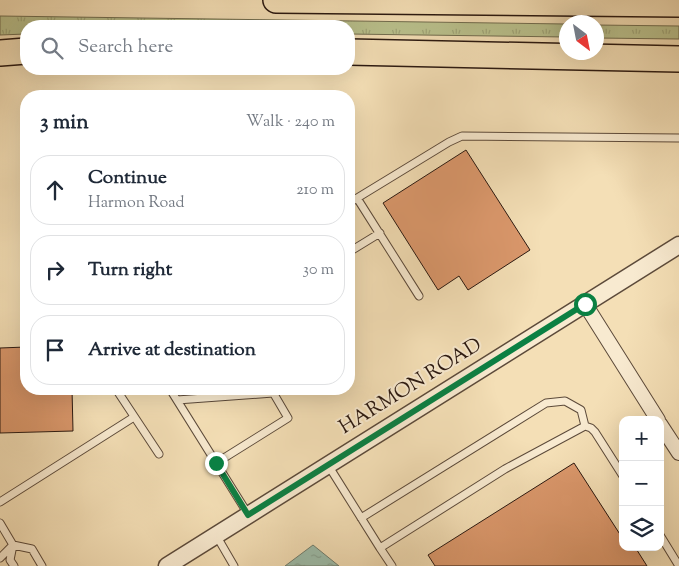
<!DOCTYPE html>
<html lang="en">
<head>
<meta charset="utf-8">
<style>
	:root { --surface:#fff; --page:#f2f2f3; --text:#1f2937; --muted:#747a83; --line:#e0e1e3 }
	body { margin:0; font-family:"Sorts Mill Goudy",serif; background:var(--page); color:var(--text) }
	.controls { position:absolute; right:15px; bottom:15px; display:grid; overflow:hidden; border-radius:10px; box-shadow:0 5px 20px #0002 }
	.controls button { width:45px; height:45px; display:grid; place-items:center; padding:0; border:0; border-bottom:1px solid var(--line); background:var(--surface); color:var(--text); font:25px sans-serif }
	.compass { position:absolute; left:559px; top:15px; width:45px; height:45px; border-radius:50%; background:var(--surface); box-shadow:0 5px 20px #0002; rotate:148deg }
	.stop { position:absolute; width:15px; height:15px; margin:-11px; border:4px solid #0b8043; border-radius:50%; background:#fff }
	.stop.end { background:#0b8043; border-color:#fff; box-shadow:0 1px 5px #0008 }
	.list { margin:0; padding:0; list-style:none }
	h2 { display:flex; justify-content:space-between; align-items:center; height:65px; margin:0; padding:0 20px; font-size:21px }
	h2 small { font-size:16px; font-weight:400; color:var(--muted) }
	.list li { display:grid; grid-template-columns:32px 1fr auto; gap:15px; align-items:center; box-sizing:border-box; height:70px; margin:0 10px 10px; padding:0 10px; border:1px solid var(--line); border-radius:20px }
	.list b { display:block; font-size:19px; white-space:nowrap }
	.list p { margin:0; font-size:16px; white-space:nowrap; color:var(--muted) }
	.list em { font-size:16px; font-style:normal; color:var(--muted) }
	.icon { flex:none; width:28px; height:28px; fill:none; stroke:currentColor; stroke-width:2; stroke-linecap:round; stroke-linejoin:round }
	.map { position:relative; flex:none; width:679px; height:566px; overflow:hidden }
	.search { position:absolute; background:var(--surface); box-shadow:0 5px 20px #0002; left:20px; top:20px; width:335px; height:55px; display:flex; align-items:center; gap:12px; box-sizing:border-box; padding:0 18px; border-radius:20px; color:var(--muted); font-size:19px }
	.panel { position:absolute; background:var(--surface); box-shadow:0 5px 20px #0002; left:20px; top:90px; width:335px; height:305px; border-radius:20px }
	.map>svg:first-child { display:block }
</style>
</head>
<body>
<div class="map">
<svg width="679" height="566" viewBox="0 0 679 566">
	<defs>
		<pattern id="grass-tufts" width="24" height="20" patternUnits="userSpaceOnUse" patternTransform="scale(1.25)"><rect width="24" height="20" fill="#bac28e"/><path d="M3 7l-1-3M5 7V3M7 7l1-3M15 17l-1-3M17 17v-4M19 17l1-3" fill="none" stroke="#a0a679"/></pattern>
		<pattern id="water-ripples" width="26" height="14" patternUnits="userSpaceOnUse" patternTransform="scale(1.25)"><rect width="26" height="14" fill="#9cbdab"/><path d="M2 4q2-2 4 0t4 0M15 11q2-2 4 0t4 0" fill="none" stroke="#87a292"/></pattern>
	</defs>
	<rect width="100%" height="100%" fill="#f4dfb6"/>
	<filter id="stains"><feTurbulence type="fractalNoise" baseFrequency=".004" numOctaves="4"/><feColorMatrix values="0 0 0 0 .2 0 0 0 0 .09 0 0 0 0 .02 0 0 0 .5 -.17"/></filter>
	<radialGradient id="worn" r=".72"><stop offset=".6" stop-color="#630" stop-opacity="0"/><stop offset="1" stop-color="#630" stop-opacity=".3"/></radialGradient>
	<path fill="url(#grass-tufts)" stroke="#726d4f" d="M 0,16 L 566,24 L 566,37 L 349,34 L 349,26 L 26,26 L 26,34 L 0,35 Z
		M 596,25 L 679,26 L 679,39 L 597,38 Z"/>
	<path fill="url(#water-ripples)" stroke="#6e7b6d" d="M 313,545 L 339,566 L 285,566 Z"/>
	<path fill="#db986c" stroke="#2a1810" d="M 466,150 L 530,250 L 468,290 L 459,276 L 438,290 L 383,203 Z
		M 26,347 L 26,389 L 72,389 L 73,431 L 0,433 L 0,348 Z
		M 574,463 L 623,539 L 623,547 L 635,547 L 647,566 L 435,566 L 428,555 Z"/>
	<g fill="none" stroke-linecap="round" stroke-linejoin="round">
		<g stroke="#5c4a3a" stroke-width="9">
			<path id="service" d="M 357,198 L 419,296
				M 349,203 L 449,142 L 462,136 L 679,138
				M 349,252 L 380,233
				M 116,389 L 159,454
				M 170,389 L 248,514
				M 177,400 L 273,393
				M 216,463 L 288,418 L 271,389
				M 328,465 L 380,548
				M 0,502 L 134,417
				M 361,518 L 546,403 L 565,401 L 581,410 L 585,426
				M 0,523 L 13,545 L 0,558
				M 216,535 L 234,566
				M 660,535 L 679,566
				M 14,566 L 10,560 L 13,545 L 32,549 L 42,566
				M 392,566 L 380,548 L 505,469 L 585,426 L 591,428 L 595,432 L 623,476"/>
		</g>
		<g stroke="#5c4a3a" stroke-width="16">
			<path id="minor" d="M 585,304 L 658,420
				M 660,424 L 679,453"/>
		</g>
		<g stroke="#5c4a3a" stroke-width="19">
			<path id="tertiary" d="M 167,566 L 679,245"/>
		</g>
		<g stroke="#2a1810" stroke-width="28">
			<path id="motorway" d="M 276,0 L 679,4
				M 349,52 L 679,59
				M 0,53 L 26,51"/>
		</g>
		<use href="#service" stroke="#f8ead0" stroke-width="7"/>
		<use href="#minor" stroke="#f8ead0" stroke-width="14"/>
		<use href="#tertiary" stroke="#f8ead0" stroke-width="16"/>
		<use href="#motorway" stroke="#f4dfb6" stroke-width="25"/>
	</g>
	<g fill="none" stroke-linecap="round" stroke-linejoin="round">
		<path stroke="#0b8043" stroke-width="6" d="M 216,463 L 248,515 L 585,304"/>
	</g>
	<g text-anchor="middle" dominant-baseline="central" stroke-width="4" stroke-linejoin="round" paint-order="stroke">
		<g font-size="20" fill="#2a1810" stroke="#f8ead0">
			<text transform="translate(411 387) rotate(-32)">HARMON ROAD</text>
		</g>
	</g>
	<rect width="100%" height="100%" filter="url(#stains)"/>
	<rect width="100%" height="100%" fill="url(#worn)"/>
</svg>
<div class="controls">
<button>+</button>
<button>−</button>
<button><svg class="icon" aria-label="layers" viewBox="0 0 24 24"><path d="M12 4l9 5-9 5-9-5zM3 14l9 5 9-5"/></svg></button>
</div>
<svg class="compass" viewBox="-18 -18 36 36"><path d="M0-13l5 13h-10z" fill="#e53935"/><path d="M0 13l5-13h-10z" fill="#747a83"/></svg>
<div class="stop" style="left:585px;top:304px"></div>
<div class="stop end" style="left:216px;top:463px"></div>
<div class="search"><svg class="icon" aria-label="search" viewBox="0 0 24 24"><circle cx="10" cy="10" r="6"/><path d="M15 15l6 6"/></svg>Search here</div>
<section class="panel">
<h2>3 min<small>Walk · 240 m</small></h2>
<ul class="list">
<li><svg class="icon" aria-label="ahead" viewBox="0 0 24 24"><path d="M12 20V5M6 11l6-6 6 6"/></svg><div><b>Continue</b><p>Harmon Road</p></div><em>210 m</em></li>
<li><svg class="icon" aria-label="right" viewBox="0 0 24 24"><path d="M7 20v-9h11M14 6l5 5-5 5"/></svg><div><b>Turn right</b></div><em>30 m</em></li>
<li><svg class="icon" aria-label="arrive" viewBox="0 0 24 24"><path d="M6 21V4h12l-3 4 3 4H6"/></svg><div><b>Arrive at destination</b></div></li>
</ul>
</section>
</div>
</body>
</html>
